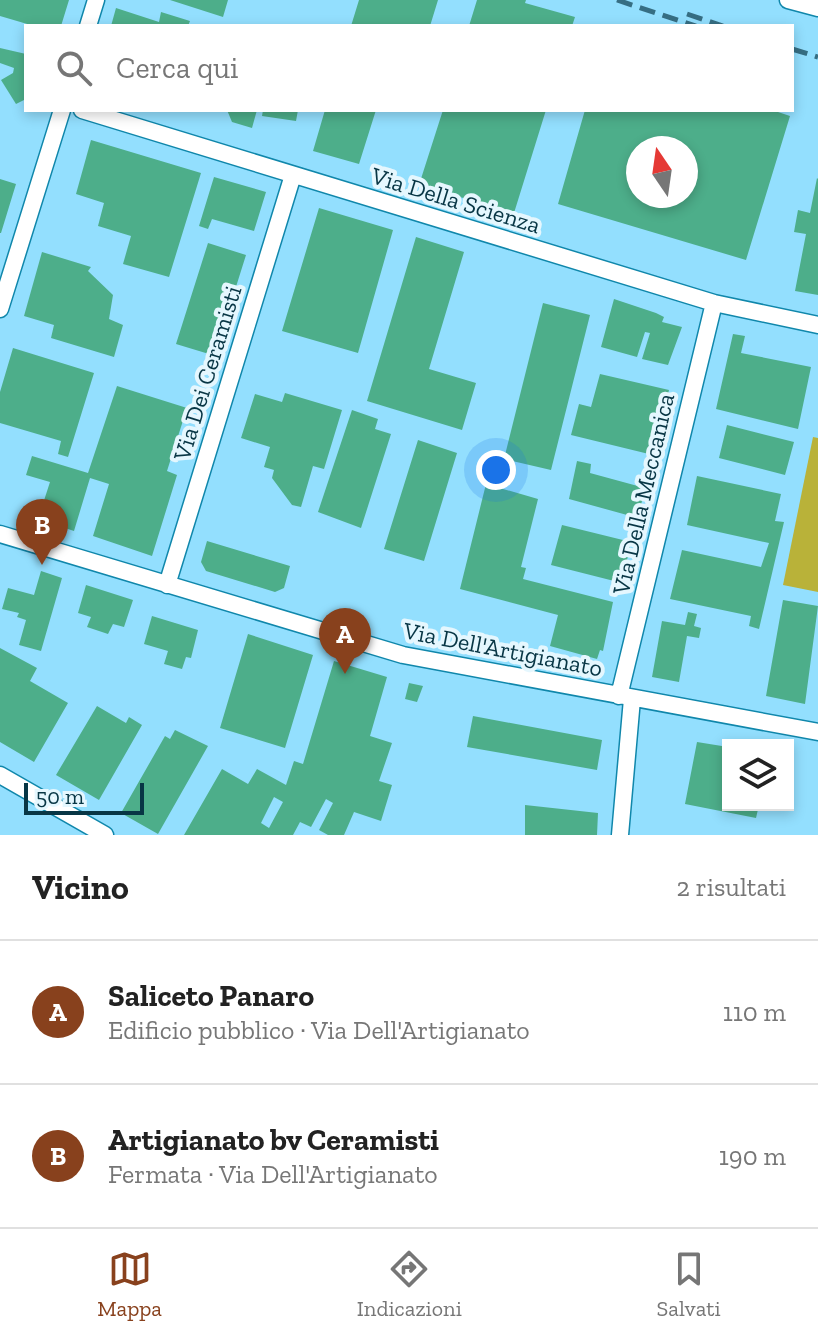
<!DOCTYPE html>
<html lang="it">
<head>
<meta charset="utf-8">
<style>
	:root { --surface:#fff; --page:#f6f6f6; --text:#222; --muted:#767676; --line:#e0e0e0; --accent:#88411d }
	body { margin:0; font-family:"Zilla Slab",serif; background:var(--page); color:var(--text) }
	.controls { position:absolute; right:24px; bottom:24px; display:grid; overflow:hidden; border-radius:0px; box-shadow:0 4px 12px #0003 }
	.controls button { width:72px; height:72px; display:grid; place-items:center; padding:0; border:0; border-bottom:2px solid var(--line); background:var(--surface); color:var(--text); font:40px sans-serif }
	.compass { position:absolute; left:626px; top:136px; width:72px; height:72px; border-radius:50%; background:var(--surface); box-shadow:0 4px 12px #0003; rotate:347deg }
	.scale { position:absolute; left:24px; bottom:20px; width:120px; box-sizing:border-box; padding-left:8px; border:4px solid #083645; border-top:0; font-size:22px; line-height:28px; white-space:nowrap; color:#083645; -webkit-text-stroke:6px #e5f7fe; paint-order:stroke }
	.you { position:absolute; left:496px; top:470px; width:28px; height:28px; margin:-20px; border:6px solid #fff; border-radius:50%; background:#1a73e8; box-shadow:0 0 0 12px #1a73e833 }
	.badge { display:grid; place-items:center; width:52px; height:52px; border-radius:50%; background:var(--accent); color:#fff; font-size:26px; font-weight:700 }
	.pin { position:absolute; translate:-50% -66px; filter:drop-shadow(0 2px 4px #0008) }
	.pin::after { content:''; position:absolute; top:42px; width:28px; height:24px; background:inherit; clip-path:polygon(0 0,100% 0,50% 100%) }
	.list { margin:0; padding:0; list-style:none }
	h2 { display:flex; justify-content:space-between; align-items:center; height:104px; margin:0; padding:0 32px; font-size:34px }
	h2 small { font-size:26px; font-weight:400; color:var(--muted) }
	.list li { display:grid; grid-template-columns:52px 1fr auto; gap:24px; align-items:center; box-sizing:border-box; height:144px; padding:0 32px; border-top:2px solid var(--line) }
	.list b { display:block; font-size:30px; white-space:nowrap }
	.list p { margin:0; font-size:26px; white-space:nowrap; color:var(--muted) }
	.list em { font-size:26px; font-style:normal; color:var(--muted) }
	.icon { flex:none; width:44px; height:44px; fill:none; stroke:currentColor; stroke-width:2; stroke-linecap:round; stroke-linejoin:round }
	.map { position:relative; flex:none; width:818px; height:835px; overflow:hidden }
	.search { position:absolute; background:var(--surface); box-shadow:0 4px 12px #0003; left:24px; right:24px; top:24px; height:88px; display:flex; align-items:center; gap:20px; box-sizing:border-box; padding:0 28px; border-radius:0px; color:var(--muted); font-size:30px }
	.sheet { height:392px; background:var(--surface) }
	nav { display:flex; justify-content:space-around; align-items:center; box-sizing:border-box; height:112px; border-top:2px solid var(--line); background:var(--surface); font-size:22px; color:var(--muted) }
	nav a { display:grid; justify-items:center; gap:4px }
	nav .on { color:var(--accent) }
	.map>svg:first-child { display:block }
</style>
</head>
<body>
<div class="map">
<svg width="818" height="835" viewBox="0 0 818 835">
	<rect width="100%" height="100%" fill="#93dffe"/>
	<path fill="#b9b239" d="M 813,437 L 818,438 L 818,592 L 783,585 Z"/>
	<path fill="#4dae8a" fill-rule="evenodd" d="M 0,0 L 69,0 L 61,26 L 34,26 L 0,16 Z
		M 170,0 L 228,0 L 223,17 Z
		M 359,0 L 438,0 L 430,26 L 351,26 Z
		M 477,0 L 526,0 L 525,3 L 575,17 L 572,26 L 469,26 Z
		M 116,8 L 159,22 L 161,12 L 190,21 L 188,26 L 111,26 Z
		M 0,48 L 26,54 L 26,99 L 16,104 L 1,80 L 13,73 L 14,68 L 0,63 Z
		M 227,110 L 257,110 L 252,128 L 232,122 Z
		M 263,110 L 298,110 L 296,121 L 262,116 Z
		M 325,110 L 376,110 L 359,164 L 313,151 Z
		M 443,110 L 546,110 L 514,213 L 419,185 Z
		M 585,110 L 772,110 L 790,116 L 746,260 L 558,204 ZM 638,148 L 686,148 L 686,196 L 638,196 Z
		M 91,140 L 201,173 L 169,277 L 123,264 L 131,236 L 98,226 L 104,203 L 76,194 Z
		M 214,177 L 266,192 L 254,231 L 212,219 L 208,229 L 199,226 Z
		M 817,178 L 818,179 L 818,295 L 795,291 L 806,234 L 794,232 L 798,210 L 810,213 Z
		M 0,179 L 16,184 L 1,233 L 0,233 Z
		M 319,208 L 393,230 L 358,353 L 282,331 Z
		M 416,237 L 464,252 L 429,369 L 476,383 L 462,430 L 367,401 Z
		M 208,243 L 246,255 L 224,325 L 218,323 L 209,354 L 176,344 Z
		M 42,252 L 91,267 L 88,271 L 113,295 L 109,319 L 123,325 L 114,357 L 51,338 L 54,325 L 24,316 Z
		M 614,299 L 656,313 L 664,317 L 662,322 L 682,327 L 668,365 L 642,359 L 650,333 L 645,332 L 637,357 L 601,347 Z
		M 543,303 L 590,315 L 551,470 L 504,459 Z
		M 733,334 L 745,336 L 741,353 L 811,367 L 798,429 L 716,409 Z
		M 13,348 L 94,373 L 68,457 L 58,454 L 61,441 L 0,423 L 0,392 Z
		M 600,374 L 669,390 L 653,455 L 571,435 L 579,404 L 591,407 Z
		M 117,386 L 187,408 L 167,471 L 177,475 L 152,556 L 93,536 L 109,484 L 90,478 L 74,531 L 38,519 L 50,482 L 26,475 L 32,456 L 88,473 Z
		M 285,393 L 342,410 L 324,469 L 313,466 L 301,507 L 292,505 L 272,478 L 274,470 L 264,467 L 270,447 L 241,438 L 255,394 L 282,402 Z
		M 352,410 L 378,419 L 375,429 L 391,434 L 361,528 L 318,512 Z
		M 727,425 L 794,442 L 785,475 L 719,458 Z
		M 418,440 L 457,453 L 424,561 L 384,549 Z
		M 577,461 L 591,464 L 590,473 L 645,488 L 638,518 L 569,499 Z
		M 697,476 L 781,494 L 775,521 L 784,522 L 759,629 L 749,626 L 751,616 L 670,599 L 682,550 L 761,567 L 769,543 L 687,525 Z
		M 486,484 L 538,499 L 521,567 L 526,568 L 523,579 L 613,602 L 603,651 L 600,650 L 597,659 L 550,646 L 558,615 L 460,589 Z
		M 562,525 L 631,542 L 622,583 L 551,565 Z
		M 207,541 L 290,566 L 284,588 L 275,592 L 206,571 L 201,562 Z
		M 41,571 L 62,578 L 41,651 L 19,645 L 26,620 L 17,617 L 19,613 L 2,609 L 8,588 L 34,595 Z
		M 86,585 L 133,600 L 124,627 L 113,624 L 108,634 L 87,627 L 91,617 L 78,613 Z
		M 783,600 L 818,606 L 805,704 L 766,696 Z
		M 688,612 L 697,614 L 694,626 L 701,628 L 699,638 L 687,636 L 679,682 L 652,677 L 662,621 L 685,625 Z
		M 152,616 L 198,630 L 191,658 L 186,657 L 182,669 L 164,664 L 168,651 L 144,644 Z
		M 248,634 L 313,655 L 285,748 L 220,728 Z
		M 0,648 L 37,668 L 30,681 L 68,703 L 34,762 L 0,742 Z
		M 334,661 L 387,677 L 370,736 L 392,743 L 379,781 L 392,785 L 381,821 L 354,812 L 344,835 L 328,835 L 319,830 L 333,803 L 326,799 L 311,827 L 300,822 L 293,835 L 184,835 L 222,769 L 248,784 L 257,769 L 286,785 L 294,761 L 303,764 ZM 274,797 L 283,802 L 269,828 L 261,823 Z
		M 409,683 L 423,686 L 417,702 L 405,699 Z
		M 97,706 L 126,723 L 129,717 L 142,725 L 99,800 L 56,775 Z
		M 473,716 L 602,740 L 597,770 L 467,747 Z
		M 175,730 L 208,746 L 158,834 L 121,813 L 165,736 L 170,739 Z
		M 697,742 L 728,747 L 728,805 L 759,805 L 756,818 L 685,804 Z
		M 525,805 L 598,813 L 597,835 L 525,835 Z"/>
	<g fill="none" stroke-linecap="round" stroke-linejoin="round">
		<g stroke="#1087ab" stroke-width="19">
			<path id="street" d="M 788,0 L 818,8
				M 88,26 L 96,0
				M 82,110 L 714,303 L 818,325
				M 0,309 L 62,110
				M 0,534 L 403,655 L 818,732
				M 167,585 L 293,175
				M 619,696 L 714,303
				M 0,775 L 105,835
				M 620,835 L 632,699"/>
		</g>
		<use href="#street" stroke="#fff" stroke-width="16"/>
		<path stroke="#366e83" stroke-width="5" stroke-dasharray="16 8" stroke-linecap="butt" d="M 617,0 L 696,26
			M 687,14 L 723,26
			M 792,49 L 818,57"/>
	</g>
	<g text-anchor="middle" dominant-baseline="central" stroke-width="8" stroke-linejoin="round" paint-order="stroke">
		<g font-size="24" fill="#083645" stroke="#e5f7fe">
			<text transform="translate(456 200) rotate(17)">Via Della Scienza</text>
			<text transform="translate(207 373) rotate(-73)">Via Dei Ceramisti</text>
			<text transform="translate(643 494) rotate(-77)">Via Della Meccanica</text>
			<text transform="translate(503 649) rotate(11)">Via Dell'Artigianato</text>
		</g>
	</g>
</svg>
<div class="controls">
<button><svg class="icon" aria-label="layers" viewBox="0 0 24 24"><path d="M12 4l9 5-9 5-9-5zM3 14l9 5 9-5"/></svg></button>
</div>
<svg class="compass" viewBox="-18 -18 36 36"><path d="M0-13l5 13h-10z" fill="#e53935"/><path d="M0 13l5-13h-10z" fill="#767676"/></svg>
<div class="scale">50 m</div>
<div class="you"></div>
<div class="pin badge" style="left:345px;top:674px">A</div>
<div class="pin badge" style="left:42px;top:565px">B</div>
<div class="search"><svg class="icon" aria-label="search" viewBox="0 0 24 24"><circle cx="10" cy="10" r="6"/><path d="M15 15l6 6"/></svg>Cerca qui</div>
</div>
<section class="sheet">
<h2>Vicino<small>2 risultati</small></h2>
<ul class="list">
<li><span class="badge">A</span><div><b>Saliceto Panaro</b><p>Edificio pubblico · Via Dell'Artigianato</p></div><em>110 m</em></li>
<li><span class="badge">B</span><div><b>Artigianato bv Ceramisti</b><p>Fermata · Via Dell'Artigianato</p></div><em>190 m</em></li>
</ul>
</section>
<nav>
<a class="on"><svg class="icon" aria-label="map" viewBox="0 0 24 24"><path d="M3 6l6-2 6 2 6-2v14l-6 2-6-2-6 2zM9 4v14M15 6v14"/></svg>Mappa</a>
<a><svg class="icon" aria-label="directions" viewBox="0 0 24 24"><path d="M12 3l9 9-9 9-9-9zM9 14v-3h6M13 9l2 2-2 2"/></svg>Indicazioni</a>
<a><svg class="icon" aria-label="saved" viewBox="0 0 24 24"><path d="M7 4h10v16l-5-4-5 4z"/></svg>Salvati</a>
</nav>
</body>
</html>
